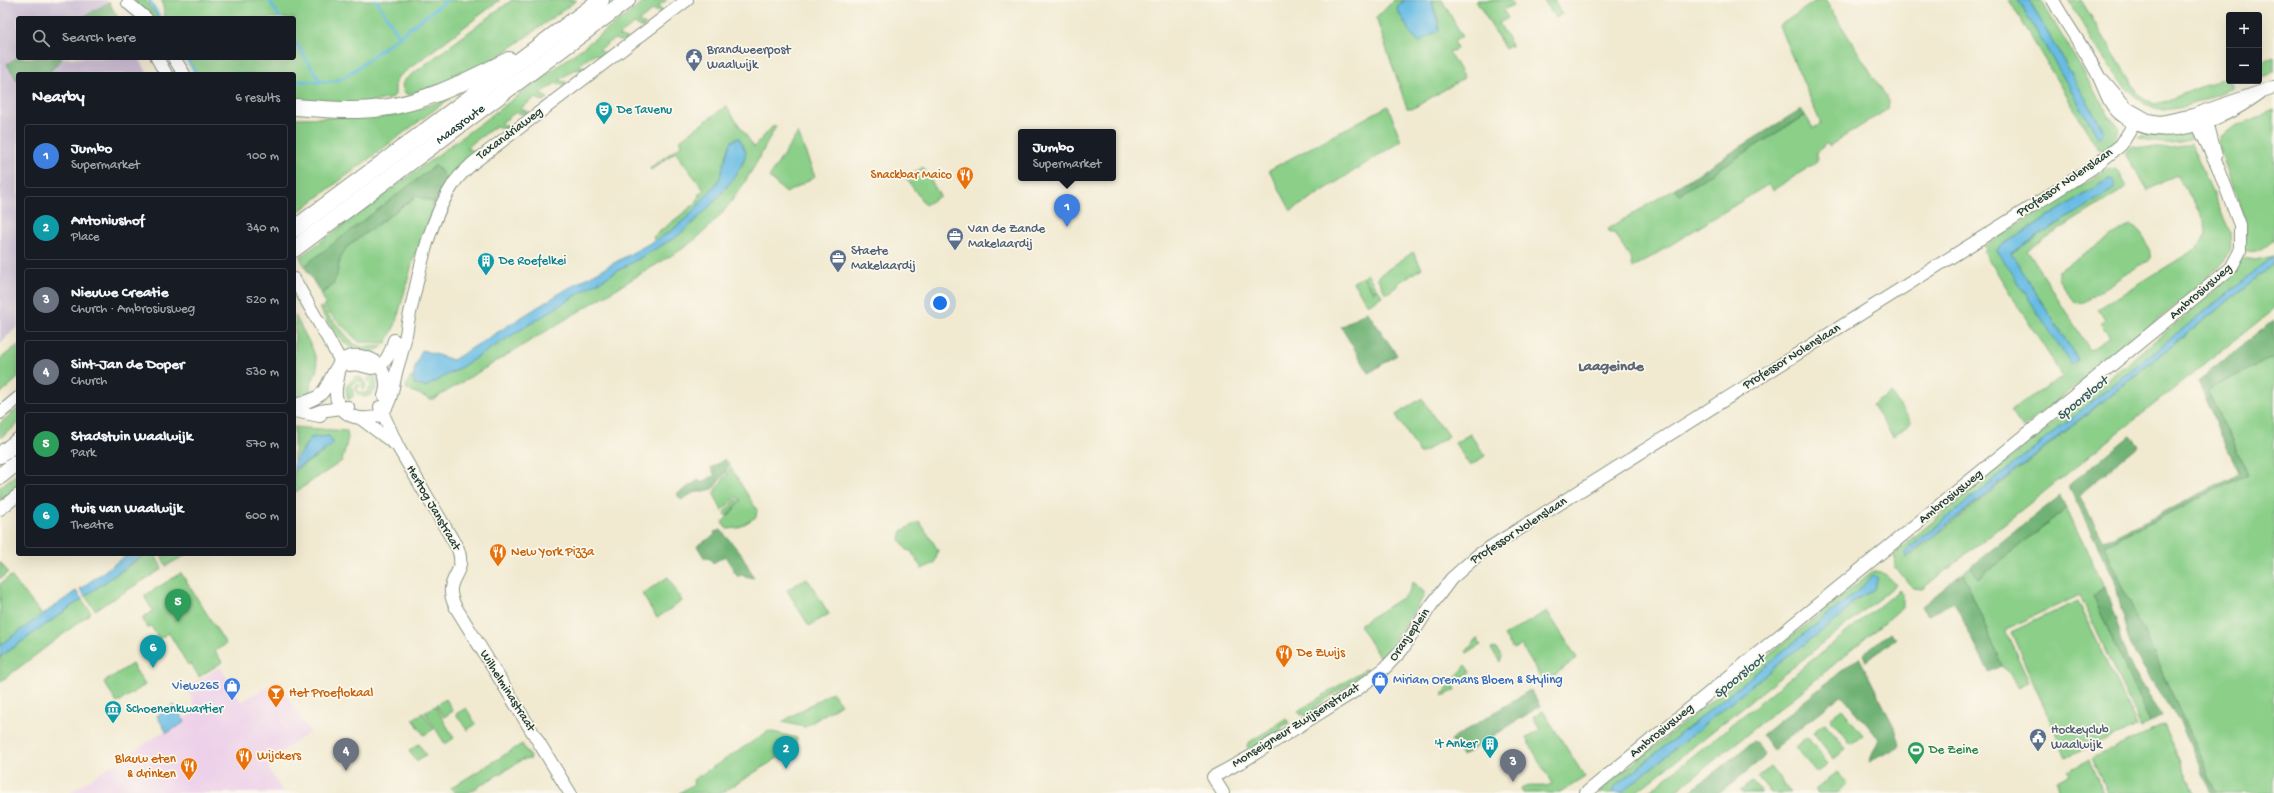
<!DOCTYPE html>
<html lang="en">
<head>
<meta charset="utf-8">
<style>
	:root { --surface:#171b24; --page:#242831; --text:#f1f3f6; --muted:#9ea1a6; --line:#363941; --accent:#b45309 }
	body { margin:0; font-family:"Gochi Hand",sans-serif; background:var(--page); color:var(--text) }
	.controls { position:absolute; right:12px; top:12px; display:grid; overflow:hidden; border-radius:4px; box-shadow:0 4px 16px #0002 }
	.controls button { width:36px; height:36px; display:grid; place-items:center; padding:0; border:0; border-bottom:1px solid var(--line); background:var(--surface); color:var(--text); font:20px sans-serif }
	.you { position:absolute; left:940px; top:303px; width:14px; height:14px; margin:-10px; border:3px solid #fff; border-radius:50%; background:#1a73e8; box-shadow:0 0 0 6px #1a73e833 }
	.badge { display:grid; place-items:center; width:26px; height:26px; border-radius:50%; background:var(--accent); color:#fff; font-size:13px; font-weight:700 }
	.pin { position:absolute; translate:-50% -33px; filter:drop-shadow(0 1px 2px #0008) }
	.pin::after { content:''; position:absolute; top:21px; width:14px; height:12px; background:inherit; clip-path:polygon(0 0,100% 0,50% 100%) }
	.popup { position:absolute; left:1018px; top:129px; width:98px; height:52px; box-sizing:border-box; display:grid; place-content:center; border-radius:4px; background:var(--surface); filter:drop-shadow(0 1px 3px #0005); font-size:13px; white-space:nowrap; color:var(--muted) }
	.popup b { font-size:15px; color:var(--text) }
	.popup::after { content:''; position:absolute; left:50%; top:100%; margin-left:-8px; border:8px solid transparent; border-top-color:var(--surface) }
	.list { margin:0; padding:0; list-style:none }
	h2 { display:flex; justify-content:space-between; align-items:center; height:52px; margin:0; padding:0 16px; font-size:17px }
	h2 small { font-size:13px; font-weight:400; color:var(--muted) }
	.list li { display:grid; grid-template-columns:26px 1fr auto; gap:12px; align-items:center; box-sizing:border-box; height:64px; margin:0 8px 8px; padding:0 8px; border:1px solid var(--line); border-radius:4px }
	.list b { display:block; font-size:15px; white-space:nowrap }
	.list p { margin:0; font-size:13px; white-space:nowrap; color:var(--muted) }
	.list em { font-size:13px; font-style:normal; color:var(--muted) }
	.icon { flex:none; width:22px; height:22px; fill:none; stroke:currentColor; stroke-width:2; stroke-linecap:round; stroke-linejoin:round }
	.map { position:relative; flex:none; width:2274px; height:793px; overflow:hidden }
	.search { position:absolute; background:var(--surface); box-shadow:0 4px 16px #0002; left:16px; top:16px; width:280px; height:44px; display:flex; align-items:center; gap:10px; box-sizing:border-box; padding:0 14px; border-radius:4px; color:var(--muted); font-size:15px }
	.panel { position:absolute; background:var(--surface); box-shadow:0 4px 16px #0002; left:16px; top:72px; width:280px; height:484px; border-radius:4px }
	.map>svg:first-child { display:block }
</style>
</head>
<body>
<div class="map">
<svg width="2274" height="793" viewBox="0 0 2274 793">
	<rect width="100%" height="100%" fill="#fbf7ec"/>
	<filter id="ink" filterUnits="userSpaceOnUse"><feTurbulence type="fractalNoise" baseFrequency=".025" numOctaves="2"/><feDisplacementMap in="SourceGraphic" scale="8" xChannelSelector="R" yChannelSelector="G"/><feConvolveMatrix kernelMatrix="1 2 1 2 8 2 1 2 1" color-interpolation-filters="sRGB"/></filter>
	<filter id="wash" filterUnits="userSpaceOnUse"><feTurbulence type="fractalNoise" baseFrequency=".012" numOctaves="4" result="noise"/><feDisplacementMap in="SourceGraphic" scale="16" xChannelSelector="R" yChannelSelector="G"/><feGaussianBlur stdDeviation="0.9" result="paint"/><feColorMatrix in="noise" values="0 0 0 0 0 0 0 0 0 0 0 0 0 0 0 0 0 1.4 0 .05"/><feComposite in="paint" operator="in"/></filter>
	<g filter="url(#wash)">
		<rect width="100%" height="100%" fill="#f1ead1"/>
		<path fill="#edd0e9" d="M 220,667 L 241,702 L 277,681 L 310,732 L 271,759 L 269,770 L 284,793 L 69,793 L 197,710 L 186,688 Z"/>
		<path fill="#ccbed4" d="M 0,0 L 106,0 L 116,18 L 18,18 L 18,58 L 139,58 L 148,74 L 18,74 L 18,326 L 0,344 Z"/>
		<path fill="#8bcf89" stroke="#55865e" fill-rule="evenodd" d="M 133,0 L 145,0 L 158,18 L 152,18 Z
			M 162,0 L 500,0 L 398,77 L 395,83 L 395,95 L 392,98 L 357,105 L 294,101 L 294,74 L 197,74 L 187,58 L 294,58 L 294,18 L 165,18 Z
			M 512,0 L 577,0 L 501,55 L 458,79 L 410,95 L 405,93 C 401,86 401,83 407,78 Z
			M 647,0 L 667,0 L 657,7 L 665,11 L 662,13 L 653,10 L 638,22 L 646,25 L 643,28 L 634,24 L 618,36 L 627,39 L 623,42 L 614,39 L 599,50 L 607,54 L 603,57 L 594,54 L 579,65 L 588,69 L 584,72 L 575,69 L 559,80 L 568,83 L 564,86 L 556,83 L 540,94 L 548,98 L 544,101 L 535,98 L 520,109 L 529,112 L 525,115 L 516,112 L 501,123 L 509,127 L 505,129 L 496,126 L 466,148 L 476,152 L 448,181 L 436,165 L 305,267 L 300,257 Z
			M 1394,0 L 1405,0 L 1401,2 L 1397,10 L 1414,37 L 1439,22 L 1433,5 L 1433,0 L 1442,0 L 1462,36 L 1454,42 L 1457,49 L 1449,52 L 1464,78 L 1412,109 L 1407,108 L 1376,18 Z
			M 1476,0 L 1510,0 L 1513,5 L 1503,10 L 1508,18 L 1499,23 L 1512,45 L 1505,49 Z
			M 1544,0 L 1554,0 L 1562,14 L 1555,18 Z
			M 1817,0 L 1825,0 L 1889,101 L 1888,109 L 1829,146 L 1827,143 L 1817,152 L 1817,162 L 1773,190 L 1769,184 L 1633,268 L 1631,265 L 1632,261 L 1615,233 L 1610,233 L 1608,229 L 1675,188 L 1679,194 L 1805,115 L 1813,128 L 1821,124 L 1779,26 Z
			M 2009,0 L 2018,0 L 2099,138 L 2104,131 L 2029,0 L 2041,0 L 2109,116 L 2119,128 L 2116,139 L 2106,151 L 2099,150 L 2093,141 Z
			M 2068,0 L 2081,0 L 2139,95 L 2156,105 L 2225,77 L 2231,82 L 2233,88 C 2211,96 2187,109 2163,110 C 2128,111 2085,27 2068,0 Z
			M 2274,57 L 2274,73 L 2259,78 L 2259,63 Z
			M 450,98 L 294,215 L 294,118 L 381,117 L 406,113 Z
			M 726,106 L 754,147 L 773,126 L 776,126 C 751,174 728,218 682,249 L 434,399 L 430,399 L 407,389 L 406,386 L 410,378 L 414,377 L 414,384 L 425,387 L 458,369 L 583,291 L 676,237 C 702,217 726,191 743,163 C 747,154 744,146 739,139 L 737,138 C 731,152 726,169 718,181 C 703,206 680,226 655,241 L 653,237 L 696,203 L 699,197 L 698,195 L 704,190 L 675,152 L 651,170 L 650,168 L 682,145 L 680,140 Z
			M 1388,106 L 1401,141 L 1291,211 L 1269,170 Z
			M 2274,110 L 2274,240 C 2262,249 2259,254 2243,250 L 2246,225 L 2219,147 L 2220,136 L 2236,126 Z
			M 2181,132 L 2190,134 L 2195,138 C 2176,145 2156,145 2138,137 L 2152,133 Z
			M 798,133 L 815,177 L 786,193 L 769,177 Z
			M 2191,144 L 2230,232 L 2231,248 L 2223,263 L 2180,302 L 2023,428 L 2010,410 L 2063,377 L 1984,252 L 1986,250 L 1984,246 L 2106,170 C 2118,166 2122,178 2127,187 L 2027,250 L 2090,350 L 2110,337 L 2100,324 L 2105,320 L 2098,309 L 2197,248 C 2202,243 2206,238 2206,231 C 2206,216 2184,188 2176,175 L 2148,190 L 2125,154 L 2132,146 C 2152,148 2171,150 2191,144 ZM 2109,179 L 2112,179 L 2114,189 L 2011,253 L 2078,360 L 1997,250 L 1999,247 Z
			M 923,167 L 940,196 L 925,205 L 906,178 Z
			M 417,196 L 435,203 L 426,232 L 414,257 L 396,323 L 386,343 L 359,342 L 325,309 L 323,306 L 326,304 L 321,294 L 333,286 L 342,253 L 348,246 Z
			M 2130,225 C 2141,227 2152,249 2150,259 L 2082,303 L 2075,302 L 2058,279 L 2058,271 Z
			M 1413,252 L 1422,268 L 1398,283 L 1399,285 L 1386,294 L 1377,277 Z
			M 2274,256 L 1908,549 L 1912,555 L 2274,264 L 2274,309 L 1922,589 L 1914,588 L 1909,584 L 1895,566 L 1894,555 L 1899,549 L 2190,312 L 2236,271 L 2241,258 L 2255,260 Z
			M 1367,274 L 1377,289 L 1373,291 L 1363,277 Z
			M 1363,277 L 1373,292 L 1378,289 L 1382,296 L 1368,305 L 1353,282 Z
			M 321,307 L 354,344 L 363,347 L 383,346 C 355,368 332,329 319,308 Z
			M 295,315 C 300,327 318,354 317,366 C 317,377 307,384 311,395 L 294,400 Z
			M 18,345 L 18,378 L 0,394 L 0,359 Z
			M 2274,357 L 2274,793 L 2217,793 L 2104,545 L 2248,474 L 2207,390 Z
			M 374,375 C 379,385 376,394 365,397 L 358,395 L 355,389 L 356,386 L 361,384 L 357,389 L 359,393 L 366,393 L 371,386 L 368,378 Z
			M 355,377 C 361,376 366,380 366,386 L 363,390 L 363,382 L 358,381 L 353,384 L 352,390 L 354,396 L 348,400 L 346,387 Z
			M 1891,393 L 1911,423 L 1893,437 L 1872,405 Z
			M 1422,398 L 1441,428 L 1443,427 L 1449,436 L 1420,454 L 1396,415 Z
			M 18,408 L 18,424 L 0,438 L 0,423 Z
			M 294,427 L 347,431 L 348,438 L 342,461 L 294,493 L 294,470 L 323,453 L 329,436 C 325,437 320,437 316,437 C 304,439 303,455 294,460 Z
			M 1470,434 L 1485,456 L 1470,466 L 1455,443 Z
			M 731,468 L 757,510 L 756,517 L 738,528 L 727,529 L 722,523 L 741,501 L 736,497 L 722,511 L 714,494 L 716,489 Z
			M 18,473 L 18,489 L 0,503 L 0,487 Z
			M 736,499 L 739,502 L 727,516 L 724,513 Z
			M 2066,508 L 2105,588 L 2093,596 L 2150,723 L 2141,727 L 2080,595 L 2006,629 L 2006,632 L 2029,682 L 2018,688 L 2011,674 L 2002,666 L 1963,573 L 1971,566 L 1978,579 Z
			M 918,522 L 920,522 L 938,550 L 935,563 L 922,569 L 911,551 L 907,550 L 900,539 L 902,531 Z
			M 145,554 L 155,554 L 162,569 L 95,610 L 85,596 Z
			M 161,554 L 187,554 L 166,566 Z
			M 0,562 L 8,572 L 0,579 Z
			M 1873,571 C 1884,571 1889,577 1896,585 L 1635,793 L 1621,793 L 1778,664 L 1843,615 L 1853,602 L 1860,598 L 1872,576 L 1860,589 L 1614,787 L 1612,793 L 1599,793 L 1600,790 Z
			M 181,573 L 226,644 L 215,651 L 222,662 L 199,677 L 191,663 L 188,665 L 169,633 L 159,639 L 151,626 L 148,628 L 142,618 L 153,611 L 144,596 Z
			M 11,576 L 43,616 L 0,645 L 0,584 Z
			M 668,577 L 682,601 L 657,618 L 642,594 Z
			M 807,578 L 829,614 L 809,626 L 787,590 Z
			M 1412,583 L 1415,583 L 1424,592 L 1424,596 L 1393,642 L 1392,648 L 1381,660 L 1359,625 L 1408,594 Z
			M 1899,590 L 1903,595 L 1903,607 L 1808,686 L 1673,793 L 1647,793 Z
			M 82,599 L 91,613 L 0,682 L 0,657 Z
			M 2078,601 L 2137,726 L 2066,757 L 2011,632 Z
			M 1547,611 L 1577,658 L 1544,683 L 1521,645 L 1513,649 L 1504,636 Z
			M 1477,638 L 1481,645 L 1467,653 L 1466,652 Z
			M 1495,648 L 1502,656 L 1500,662 L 1491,649 Z
			M 132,664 L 145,685 L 117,703 L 104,682 Z
			M 1466,665 L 1471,672 L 1453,683 L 1456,690 L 1443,696 L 1443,694 Z
			M 1367,668 L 1370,674 L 1366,677 L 1361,676 L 1316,706 L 1315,711 L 1305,716 L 1303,714 L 1301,715 L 1298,711 Z
			M 832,692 L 841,704 L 805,727 L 782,722 Z
			M 446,699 L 453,711 L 444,717 L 436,705 Z
			M 435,706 L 454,738 L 445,744 L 425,712 Z
			M 466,708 L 476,724 L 467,730 L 456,714 Z
			M 1842,709 L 1863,735 L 1851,744 L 1830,718 Z
			M 1543,711 L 1585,777 L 1560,793 L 1523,793 L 1521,789 C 1530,783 1543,789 1552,784 L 1526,738 L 1540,730 L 1533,717 Z
			M 423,713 L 434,729 L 424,735 L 413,719 Z
			M 1286,719 L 1289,723 L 1281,727 L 1282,730 L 1252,749 L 1247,747 L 1248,743 Z
			M 1825,723 L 1846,749 L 1834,759 L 1813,732 Z
			M 2164,725 L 2194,793 L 2107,793 L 2092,758 Z
			M 769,731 L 797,738 L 795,747 L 722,793 L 679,793 L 694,784 L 693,780 Z
			M 1807,737 L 1828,764 L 1816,773 L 1795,747 Z
			M 419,744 L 426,755 L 416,761 L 409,751 Z
			M 522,744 L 531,759 L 522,760 L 468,793 L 454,792 L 451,788 Z
			M 2089,760 L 2103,793 L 2060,793 L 2057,781 L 2070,774 L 2068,770 Z
			M 1770,767 L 1791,793 L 1771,793 L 1758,777 Z
			M 1837,772 L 1848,784 L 1837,793 L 1818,793 L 1815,790 Z
			M 1752,782 L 1761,793 L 1742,793 L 1740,791 Z"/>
		<path fill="#70b275" stroke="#487854" d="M 109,2 L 118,18 L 82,18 Z
			M 18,57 L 18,58 L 62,58 L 48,74 L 18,74 L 18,82 L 7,64 Z
			M 1801,109 L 1805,115 L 1679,194 L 1675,188 Z
			M 436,165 L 448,181 L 435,203 L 417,196 L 413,198 L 348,246 C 331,265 347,277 321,294 L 305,267 L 308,263 Z
			M 1367,311 L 1397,355 L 1369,373 L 1341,327 Z
			M 2274,320 L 2274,357 L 2207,390 L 2248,474 L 2104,545 L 2217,793 L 2212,793 L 2179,720 L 2135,655 L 2127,634 L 2115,581 L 2070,489 L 2070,484 L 2131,435 L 2139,445 L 2079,495 L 2103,540 L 2113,537 L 2234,477 L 2239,472 L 2222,437 L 2198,381 Z
			M 725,459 L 730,466 L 713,489 L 693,493 L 681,500 L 677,494 L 699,480 L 701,483 L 715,475 L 711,468 Z
			M 2060,496 L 2066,508 L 1978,579 L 1971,566 Z
			M 721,530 L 742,555 L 754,578 L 740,575 L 738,577 L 725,556 L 713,563 L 709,557 L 705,559 L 697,546 L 715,535 L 714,532 Z
			M 1963,573 L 2002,666 L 1989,672 L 1954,602 L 1928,615 L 1921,607 Z
			M 2105,588 L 2116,619 L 2127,660 L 2162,716 L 2150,723 L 2093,596 Z
			M 1890,632 L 1896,638 L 1866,662 L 1863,654 Z
			M 1859,657 L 1896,731 L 1900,744 L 1898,747 L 1869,762 L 1879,739 L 1843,696 L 1840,696 L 1773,750 L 1762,735 Z
			M 1530,690 L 1540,706 L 1462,756 L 1451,740 Z
			M 1754,741 L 1765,754 L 1763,758 L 1720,793 L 1688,793 Z"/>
		<path fill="#67bce4" stroke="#437c8c" d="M 1405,0 L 1433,0 C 1432,10 1439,19 1439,30 L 1420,42 L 1414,37 L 1397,10 L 1398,6 Z
			M 2018,0 L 2029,0 L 2104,131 L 2104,134 L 2099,138 Z
			M 739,138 L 746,152 C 742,177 696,222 676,237 L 583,291 L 458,369 L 425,387 L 414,384 C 411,374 418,360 422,350 L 453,360 L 565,290 L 670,232 L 692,213 L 719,180 L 730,144 L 733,140 Z
			M 2109,179 L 2112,179 L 2116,186 L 2114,189 L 2011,253 L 2078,360 L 2071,364 L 1997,250 L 1999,247 Z
			M 2274,256 L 2274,264 L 1906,558 L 1905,553 L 1908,549 Z
			M 329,436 L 333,442 L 330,447 L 294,470 L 294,460 L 302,452 L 310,438 Z
			M 128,554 L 145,554 L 85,596 L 80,589 Z
			M 1873,575 L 1878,578 L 1874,589 L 1853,602 L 1843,615 L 1778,664 L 1621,793 L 1612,793 L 1614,787 L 1860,589 Z
			M 76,591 L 82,599 L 0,657 L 0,645 Z
			M 174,705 L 185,722 L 167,733 L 157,716 Z"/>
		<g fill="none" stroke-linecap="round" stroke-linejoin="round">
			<path stroke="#67bce4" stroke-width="3" d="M 149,0 L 160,18
				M 269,0 L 280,18
				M 376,0 L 400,37
				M 294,40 L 321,82
				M 186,58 L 196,74
				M 294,81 C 311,81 330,85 345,77 L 447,0"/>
		</g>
	</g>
	<g filter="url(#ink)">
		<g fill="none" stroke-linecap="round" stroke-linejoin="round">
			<g stroke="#889482" stroke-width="14">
				<path id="secondary" d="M 2053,0 C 2067,26 2085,49 2098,75 C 2105,89 2108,104 2120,114 C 2161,148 2223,120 2260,93
					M 128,3 L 146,18
					M 157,58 L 166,74
					M 174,58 L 184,74
					M 2103,80 L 2127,108 L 2148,120 L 2160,122 L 2193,115 L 2274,87
					M 2205,114 L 2216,156
					M 294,279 L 339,358 C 343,374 331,387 338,403 C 343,412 351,417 360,418 C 393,422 391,390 397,369 C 402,353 406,338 408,322 C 419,275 427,223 454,183 C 459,175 467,169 473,163 L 687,0
					M 350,365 C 359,363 364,367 372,368 C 385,368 392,350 394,340
					M 294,405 C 303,403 312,401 320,395 C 335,381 333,349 365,357 C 373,359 380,364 383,372 C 387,380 387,388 384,396
					M 380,407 L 398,447 L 458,549 C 468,576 441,577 455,606 L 570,793
					M 294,411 L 320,416
					M 0,413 L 18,398
					M 312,414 L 320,411 L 348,407
					M 360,418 L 396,445
					M 0,509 L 18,495
					M 1223,793 L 1213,777 L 1248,758 L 1355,691 L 1385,668 L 1402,650 L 1430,607 L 1451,579 L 1478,555 L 2091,169 L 2121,145 L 2139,116
					M 1586,793 L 2231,268 L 2240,251 L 2240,225 L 2218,167 L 2193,115"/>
			</g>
			<g stroke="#889482" stroke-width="18">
				<g id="highway">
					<path d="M 294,107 C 323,109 353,112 382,108 C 428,102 468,80 509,60"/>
					<path d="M 294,229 L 601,0"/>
					<path id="s1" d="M 294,249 L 627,0"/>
					<path d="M 0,455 L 18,441"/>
					<path d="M 0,476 L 18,462"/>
				</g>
			</g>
			<use href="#secondary" stroke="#fff" stroke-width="12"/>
			<use href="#highway" stroke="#fff" stroke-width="16"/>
		</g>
	</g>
	<defs>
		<g id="civic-pin" transform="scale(0.9)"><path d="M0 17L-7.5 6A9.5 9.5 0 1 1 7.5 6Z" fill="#5c6f8a" stroke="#fbf7ec"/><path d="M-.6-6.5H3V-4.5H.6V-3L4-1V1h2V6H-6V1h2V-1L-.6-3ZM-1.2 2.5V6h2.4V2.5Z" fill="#fff"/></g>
		<g id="theatre-pin" transform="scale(0.9)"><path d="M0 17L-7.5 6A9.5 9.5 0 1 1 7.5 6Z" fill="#0f9aa8" stroke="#fbf7ec"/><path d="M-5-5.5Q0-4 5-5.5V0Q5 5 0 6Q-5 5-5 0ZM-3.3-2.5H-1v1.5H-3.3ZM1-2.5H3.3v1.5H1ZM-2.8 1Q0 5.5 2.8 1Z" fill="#fff"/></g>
		<g id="restaurant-pin" transform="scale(0.9)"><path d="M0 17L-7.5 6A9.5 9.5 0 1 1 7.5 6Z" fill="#e8710a" stroke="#fbf7ec"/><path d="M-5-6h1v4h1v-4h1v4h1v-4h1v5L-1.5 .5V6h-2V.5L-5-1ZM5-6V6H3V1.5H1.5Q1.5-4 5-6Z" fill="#fff"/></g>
		<g id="office-pin" transform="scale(0.9)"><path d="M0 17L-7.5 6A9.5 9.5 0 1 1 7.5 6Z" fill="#5c6f8a" stroke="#fbf7ec"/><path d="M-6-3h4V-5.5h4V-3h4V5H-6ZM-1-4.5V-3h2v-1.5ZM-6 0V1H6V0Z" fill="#fff"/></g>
		<g id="building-pin" transform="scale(0.9)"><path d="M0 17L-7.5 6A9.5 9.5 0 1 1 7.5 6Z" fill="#0f9aa8" stroke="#fbf7ec"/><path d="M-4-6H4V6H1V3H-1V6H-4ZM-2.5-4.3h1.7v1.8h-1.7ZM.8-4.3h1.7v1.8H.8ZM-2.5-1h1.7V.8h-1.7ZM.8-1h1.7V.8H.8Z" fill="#fff"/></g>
		<g id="shop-pin" transform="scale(0.9)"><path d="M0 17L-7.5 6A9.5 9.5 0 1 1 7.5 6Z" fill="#3f7fe0" stroke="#fbf7ec"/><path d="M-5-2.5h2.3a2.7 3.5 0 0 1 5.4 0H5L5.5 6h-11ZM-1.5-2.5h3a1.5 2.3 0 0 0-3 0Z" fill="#fff"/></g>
		<g id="bar-pin" transform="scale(0.9)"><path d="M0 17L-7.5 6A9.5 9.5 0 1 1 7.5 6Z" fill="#e8710a" stroke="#fbf7ec"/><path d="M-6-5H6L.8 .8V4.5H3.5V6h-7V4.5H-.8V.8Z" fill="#fff"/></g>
		<g id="museum-pin" transform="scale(0.9)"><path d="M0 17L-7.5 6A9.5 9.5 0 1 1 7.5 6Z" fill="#0f9aa8" stroke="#fbf7ec"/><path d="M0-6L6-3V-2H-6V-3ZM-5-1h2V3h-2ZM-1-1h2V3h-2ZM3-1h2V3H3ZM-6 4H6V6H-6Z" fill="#fff"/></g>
		<g id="stadium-pin" transform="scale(0.9)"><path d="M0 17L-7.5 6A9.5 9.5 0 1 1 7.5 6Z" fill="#2e9e5b" stroke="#fbf7ec"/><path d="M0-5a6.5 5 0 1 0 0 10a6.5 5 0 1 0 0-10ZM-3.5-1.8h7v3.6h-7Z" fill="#fff"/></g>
	</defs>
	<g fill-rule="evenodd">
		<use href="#civic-pin" x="694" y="57"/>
		<use href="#theatre-pin" x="604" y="110"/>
		<use href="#restaurant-pin" x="965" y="175"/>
		<use href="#office-pin" x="955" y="236"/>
		<use href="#office-pin" x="838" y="258"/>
		<use href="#building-pin" x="486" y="261"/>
		<use href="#restaurant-pin" x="498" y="552"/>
		<use href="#restaurant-pin" x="1284" y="653"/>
		<use href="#shop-pin" x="1380" y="680"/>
		<use href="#shop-pin" x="232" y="686"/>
		<use href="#bar-pin" x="276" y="693"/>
		<use href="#museum-pin" x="113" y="709"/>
		<use href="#civic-pin" x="2038" y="737"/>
		<use href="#building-pin" x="1490" y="744"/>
		<use href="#stadium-pin" x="1916" y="750"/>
		<use href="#restaurant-pin" x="244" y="756"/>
		<use href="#restaurant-pin" x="189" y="766"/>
	</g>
	<g text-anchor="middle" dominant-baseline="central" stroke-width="3.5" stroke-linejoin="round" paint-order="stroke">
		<g font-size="13" fill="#4e5e75" stroke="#fbf7ec" text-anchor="start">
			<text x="707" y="50">Brandweerpost<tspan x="707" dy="15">Waalwijk</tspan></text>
			<text x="968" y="229">Van de Zande<tspan x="968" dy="15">Makelaardij</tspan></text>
			<text x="851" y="251">Staete<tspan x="851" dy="15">Makelaardij</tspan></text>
			<text x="2051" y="730">Hockeyclub<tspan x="2051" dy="15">Waalwijk</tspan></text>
		</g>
		<g font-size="13" fill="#0d838f" stroke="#fbf7ec" text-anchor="start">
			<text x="617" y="110">De Tavenu</text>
			<text x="499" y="261">De Roefelkei</text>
			<text x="126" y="709">Schoenenkwartier</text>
			<text x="1477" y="744" text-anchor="end">'t Anker</text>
		</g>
		<g font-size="13" fill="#1f3d34" stroke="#fbf7ec">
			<text stroke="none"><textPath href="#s1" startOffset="208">Maasroute</textPath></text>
			<text transform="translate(510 134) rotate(-37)">Taxandriaweg</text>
			<text transform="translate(2065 183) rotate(-34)">Professor Nolenslaan</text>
			<text transform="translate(2201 292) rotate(-41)">Ambrosiusweg</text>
			<text transform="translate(1792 357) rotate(-32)">Professor Nolenslaan</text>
			<text transform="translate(1951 497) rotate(-39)">Ambrosiusweg</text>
			<text transform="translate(433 508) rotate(60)">Hertog Janstraat</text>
			<text transform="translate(1519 531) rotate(-33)">Professor Nolenslaan</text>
			<text transform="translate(1410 635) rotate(-55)">Oranjeplein</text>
			<text transform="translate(507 691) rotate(58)">Wilhelminastraat</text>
			<text transform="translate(1296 726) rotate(-32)">Monseigneur Zwijsenstraat</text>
			<text transform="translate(1662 731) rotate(-39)">Ambrosiusweg</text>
		</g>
		<g font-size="13" fill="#c56008" stroke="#fbf7ec" text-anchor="start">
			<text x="952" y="175" text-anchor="end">Snackbar Maico</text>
			<text x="511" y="552">New York Pizza</text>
			<text x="1297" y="653">De Zwijs</text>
			<text x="289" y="693">Het Proeflokaal</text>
			<text x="257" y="756">Wijckers</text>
			<text x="176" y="759" text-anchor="end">Blauw eten<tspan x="176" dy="15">&amp; drinken</tspan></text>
		</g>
		<g font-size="13" fill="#366cbe" stroke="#fbf7ec" text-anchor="start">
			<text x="1393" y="680">Miriam Oremans Bloem &amp; Styling</text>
			<text x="219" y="686" text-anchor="end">View265</text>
		</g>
		<g font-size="13" fill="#27864d" stroke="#fbf7ec" text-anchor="start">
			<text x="1929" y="750">De Zeine</text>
		</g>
		<g font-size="14" font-style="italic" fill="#315d60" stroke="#fbf7ec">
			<text transform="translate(2083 399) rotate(-39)">Spoorsloot</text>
			<text transform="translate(1740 677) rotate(-39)">Spoorsloot</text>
		</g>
		<g font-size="15" font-weight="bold" fill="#5d6775" stroke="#fbf7ec">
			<text x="1611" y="367">Laageinde</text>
		</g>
	</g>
</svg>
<div class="controls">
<button>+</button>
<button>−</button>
</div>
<div class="you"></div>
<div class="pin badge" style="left:1067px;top:227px;background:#3f7fe0">1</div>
<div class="popup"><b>Jumbo</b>Supermarket</div>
<div class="pin badge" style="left:786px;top:769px;background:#0f9aa8">2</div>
<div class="pin badge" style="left:1513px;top:782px;background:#6b7280">3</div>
<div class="pin badge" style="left:346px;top:771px;background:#6b7280">4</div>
<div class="pin badge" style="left:178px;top:622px;background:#2e9e5b">5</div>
<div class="pin badge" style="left:153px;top:668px;background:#0f9aa8">6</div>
<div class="search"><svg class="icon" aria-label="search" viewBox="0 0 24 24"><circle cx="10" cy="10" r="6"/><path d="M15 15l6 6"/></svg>Search here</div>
<section class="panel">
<h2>Nearby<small>6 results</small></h2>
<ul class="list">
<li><span class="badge" style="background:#3f7fe0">1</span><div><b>Jumbo</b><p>Supermarket</p></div><em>100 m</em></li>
<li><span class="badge" style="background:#0f9aa8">2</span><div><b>Antoniushof</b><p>Place</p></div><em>340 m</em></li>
<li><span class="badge" style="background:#6b7280">3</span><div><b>Nieuwe Creatie</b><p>Church · Ambrosiusweg</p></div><em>520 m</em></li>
<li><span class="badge" style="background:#6b7280">4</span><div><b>Sint-Jan de Doper</b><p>Church</p></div><em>530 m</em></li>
<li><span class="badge" style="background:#2e9e5b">5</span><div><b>Stadstuin Waalwijk</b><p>Park</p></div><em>570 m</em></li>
<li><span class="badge" style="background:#0f9aa8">6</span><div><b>Huis van Waalwijk</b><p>Theatre</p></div><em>600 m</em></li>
</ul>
</section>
</div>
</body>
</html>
